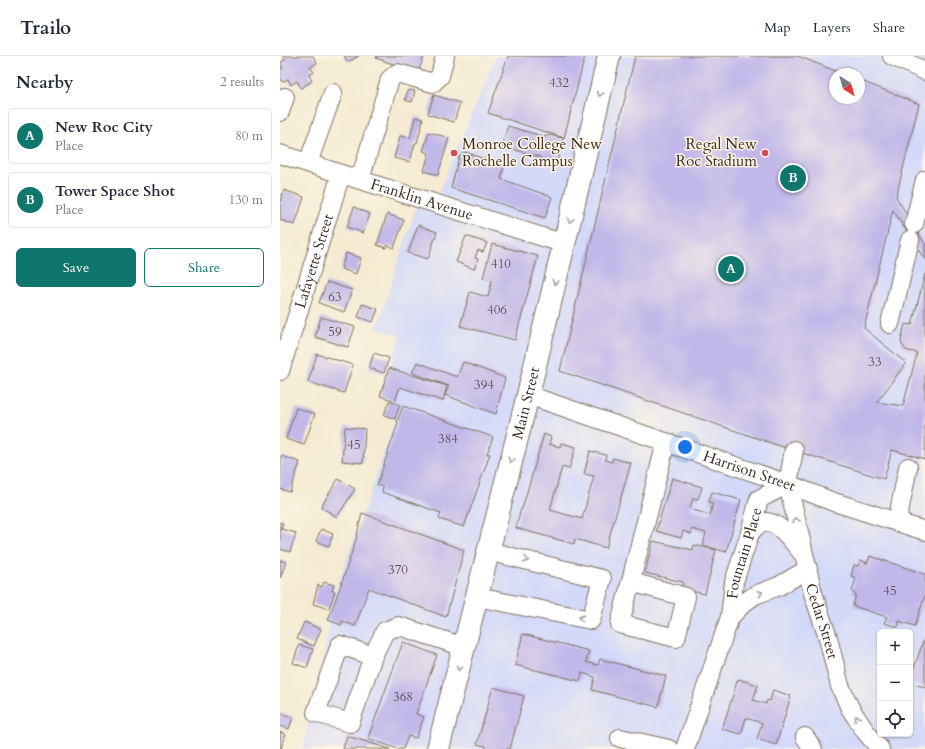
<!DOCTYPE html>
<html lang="en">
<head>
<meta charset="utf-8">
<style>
	:root { --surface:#fff; --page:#f6f6f7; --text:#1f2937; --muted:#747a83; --line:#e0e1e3; --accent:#0f766e }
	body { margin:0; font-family:Cardo,serif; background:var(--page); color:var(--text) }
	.controls { position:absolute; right:12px; bottom:12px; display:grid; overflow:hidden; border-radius:6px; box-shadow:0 1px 3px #0004 }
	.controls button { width:36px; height:36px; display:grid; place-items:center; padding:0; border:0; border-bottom:1px solid var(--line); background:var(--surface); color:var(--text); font:20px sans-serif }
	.compass { position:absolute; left:549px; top:12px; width:36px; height:36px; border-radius:50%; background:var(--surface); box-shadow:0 1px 3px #0004; rotate:143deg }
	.you { position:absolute; left:405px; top:391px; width:14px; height:14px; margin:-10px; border:3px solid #fff; border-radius:50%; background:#1a73e8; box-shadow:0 0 0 6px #1a73e833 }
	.badge { display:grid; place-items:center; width:26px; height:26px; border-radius:50%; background:var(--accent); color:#fff; font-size:13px; font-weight:700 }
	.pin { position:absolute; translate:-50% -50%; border:2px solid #fff; box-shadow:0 1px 4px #0006 }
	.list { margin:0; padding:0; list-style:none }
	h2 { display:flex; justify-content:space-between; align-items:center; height:52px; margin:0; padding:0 16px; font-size:17px }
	h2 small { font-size:13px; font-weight:400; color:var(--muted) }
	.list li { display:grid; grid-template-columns:26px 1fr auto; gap:12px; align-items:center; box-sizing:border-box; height:56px; margin:0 8px 8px; padding:0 8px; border:1px solid var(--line); border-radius:6px }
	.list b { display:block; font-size:15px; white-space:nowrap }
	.list p { margin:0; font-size:13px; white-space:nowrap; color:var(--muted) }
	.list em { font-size:13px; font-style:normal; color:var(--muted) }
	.actions { display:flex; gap:8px; padding:12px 16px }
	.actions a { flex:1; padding:9px 0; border:1px solid var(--accent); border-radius:6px; text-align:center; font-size:14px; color:var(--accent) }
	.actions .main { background:var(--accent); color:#fff }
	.icon { flex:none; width:22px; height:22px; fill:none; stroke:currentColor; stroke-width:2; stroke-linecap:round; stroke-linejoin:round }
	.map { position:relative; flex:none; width:645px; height:693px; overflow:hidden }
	header { display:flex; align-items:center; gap:24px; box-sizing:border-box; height:56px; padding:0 20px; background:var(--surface); border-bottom:1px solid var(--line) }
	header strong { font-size:19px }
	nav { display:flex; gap:22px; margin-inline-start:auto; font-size:14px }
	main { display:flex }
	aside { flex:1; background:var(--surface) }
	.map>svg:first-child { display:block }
</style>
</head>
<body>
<header>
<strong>Trailo</strong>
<nav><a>Map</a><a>Layers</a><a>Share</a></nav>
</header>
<main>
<aside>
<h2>Nearby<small>2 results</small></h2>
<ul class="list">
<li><span class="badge">A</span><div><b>New Roc City</b><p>Place</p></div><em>80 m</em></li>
<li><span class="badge">B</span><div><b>Tower Space Shot</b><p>Place</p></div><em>130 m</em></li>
</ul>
<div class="actions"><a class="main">Save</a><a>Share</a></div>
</aside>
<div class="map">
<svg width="645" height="693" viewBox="0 0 645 693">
	<rect width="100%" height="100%" fill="#fcf5e5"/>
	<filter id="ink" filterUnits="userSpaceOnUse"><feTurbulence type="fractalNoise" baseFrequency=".025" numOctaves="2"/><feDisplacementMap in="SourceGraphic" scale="8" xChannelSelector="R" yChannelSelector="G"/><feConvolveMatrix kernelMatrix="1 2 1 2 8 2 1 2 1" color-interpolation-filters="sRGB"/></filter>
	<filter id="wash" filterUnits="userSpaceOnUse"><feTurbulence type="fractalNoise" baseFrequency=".012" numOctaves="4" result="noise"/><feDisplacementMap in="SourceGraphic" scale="16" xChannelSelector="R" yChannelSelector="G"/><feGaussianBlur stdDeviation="0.9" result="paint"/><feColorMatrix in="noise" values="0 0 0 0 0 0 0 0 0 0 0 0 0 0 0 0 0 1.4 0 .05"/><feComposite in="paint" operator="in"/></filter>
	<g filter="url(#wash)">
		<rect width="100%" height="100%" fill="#f5ebd2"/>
		<path fill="#d3d9f9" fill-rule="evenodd" d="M 216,0 L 645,0 L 645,693 L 23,693 L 50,568 L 45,566 L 121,349 L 99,341 L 121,280 L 97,272 L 140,139 L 156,143 ZM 555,18 L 579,18 L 579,42 L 555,42 ZM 600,576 L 630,576 L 630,678 L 600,678 Z"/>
		<g id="blocks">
			<path fill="#c1b8e9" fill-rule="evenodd" d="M 3,0 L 33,0 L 37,7 L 30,11 L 34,16 L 29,19 L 32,25 L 21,32 L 17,25 L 11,29 L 8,23 L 3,26 L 0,22 L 0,13 L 3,12 L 0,7 L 5,4 Z
				M 64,0 L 79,0 L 68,6 Z
				M 97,0 L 144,0 L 138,17 L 96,2 Z
				M 228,0 L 305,0 L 284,82 L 208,57 Z
				M 355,0 L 518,0 L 563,18 L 555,18 L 555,42 L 579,42 L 579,24 L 639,48 L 616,141 L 645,188 L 645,204 L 613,154 L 584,272 L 626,307 L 597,346 L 623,350 L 637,297 L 626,294 L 622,289 L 621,285 L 625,268 L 632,269 L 645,218 L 645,403 L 612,394 L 604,423 L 500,390 L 280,315 ZM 508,112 L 524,116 L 520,133 L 504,128 Z
				M 128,34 L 135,35 L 132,46 L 125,44 Z
				M 154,39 L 180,47 L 174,66 L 148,58 Z
				M 135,61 L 143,63 L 137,87 L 135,87 L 130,106 L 114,102 L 120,80 L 130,82 Z
				M 228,70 L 265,81 L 269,79 L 283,82 L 277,108 L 262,105 L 260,101 L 222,90 Z
				M 149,76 L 169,82 L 158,119 L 144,115 L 149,97 L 143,95 Z
				M 185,96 L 224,110 L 221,123 L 272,141 L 265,162 L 171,132 L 179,101 Z
				M508 123a5 5 0 1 1 10 0a5 5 0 1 1-10 0Z
				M 4,134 L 24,141 L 15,169 L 0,164 L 0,145 Z
				M 74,151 L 90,158 L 83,177 L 67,171 Z
				M 107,158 L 124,164 L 114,192 L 107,189 L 106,192 L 97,189 Z
				M 138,169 L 157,176 L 148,203 L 128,197 Z
				M 186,180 L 207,187 L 203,196 L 198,194 L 195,202 L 198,203 L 194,213 L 176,206 Z
				M 212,188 L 258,200 L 235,284 L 180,270 L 190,236 L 208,241 L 212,224 L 203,222 Z
				M 66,197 L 81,202 L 76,218 L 61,213 Z
				M 47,226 L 72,234 L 64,256 L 39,247 Z
				M 82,248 L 98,253 L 93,266 L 78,261 Z
				M 41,261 L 75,271 L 68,291 L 35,281 Z
				M 94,297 L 109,302 L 104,317 L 89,312 Z
				M 37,298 L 73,309 L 64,337 L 28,326 Z
				M 137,306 L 177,321 L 183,306 L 225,322 L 216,358 L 165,339 L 169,330 L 132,317 Z
				M 109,312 L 167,330 L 163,345 L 120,331 L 115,345 L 100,340 Z
				M 109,345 L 120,349 L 115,363 L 104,359 Z
				M 123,350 L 213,381 L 207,398 L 210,398 L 184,471 L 159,463 L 161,457 L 102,436 L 103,431 L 97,429 L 118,367 L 117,366 Z
				M 16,352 L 35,358 L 24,389 L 6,383 Z
				M 65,371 L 85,373 L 83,407 L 62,405 Z
				M 264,378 L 271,381 L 269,388 L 280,391 L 281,387 L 296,391 L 289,413 L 282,411 L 270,454 L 302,463 L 314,420 L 304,418 L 310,395 L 326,399 L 325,404 L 332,406 L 333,402 L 351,407 L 326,492 L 295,483 L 294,488 L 236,472 L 241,453 L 242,453 Z
				M 1,400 L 20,406 L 10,436 L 0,433 Z
				M 392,422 L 422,431 L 418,443 L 413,442 L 410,453 L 430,459 L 433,447 L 429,446 L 432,436 L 461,444 L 446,496 L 423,489 L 426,477 L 412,473 L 411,478 L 403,475 L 401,482 L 376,475 Z
				M 58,423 L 75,433 L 57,461 L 41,451 Z
				M 82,457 L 184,494 L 166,561 L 89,532 L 75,570 L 62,565 L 61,569 L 48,564 L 63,523 L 76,483 Z
				M 0,466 L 3,467 L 1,473 L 16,477 L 10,496 L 0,493 Z
				M 41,473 L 53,478 L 49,490 L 36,485 Z
				M 373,485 L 413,494 L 414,489 L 436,494 L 425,538 L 402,533 L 403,526 L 365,517 Z
				M 590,500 L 645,518 L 645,539 L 635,570 L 619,565 L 618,571 L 604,567 L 607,561 L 573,550 L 576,538 L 572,536 L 576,522 L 571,520 L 574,509 L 578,510 L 580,504 L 587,507 Z
				M 0,504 L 6,506 L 0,522 Z
				M 44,526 L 54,529 L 52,535 L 55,535 L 49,553 L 33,548 L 38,529 L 42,531 Z
				M 24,566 L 41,573 L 34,590 L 17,583 Z
				M 243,578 L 309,595 L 306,606 L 318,609 L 320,603 L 386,620 L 378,651 L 312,634 L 315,621 L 302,617 L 300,625 L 235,609 Z
				M 645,580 L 645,631 L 630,627 L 630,624 Z
				M 123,586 L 157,599 L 136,658 L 144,661 L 136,682 L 128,680 L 123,693 L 118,693 L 88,682 Z
				M 19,589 L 33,593 L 27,612 L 13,607 Z
				M 458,623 L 478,629 L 473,644 L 486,648 L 487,644 L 490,645 L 493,634 L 511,640 L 496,689 L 477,683 L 482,667 L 466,662 L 461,678 L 442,673 Z
				M 213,631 L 244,640 L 230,693 L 205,693 L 206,690 L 197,688 Z
				M 0,657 L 13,661 L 9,673 L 0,670 Z
				M 0,676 L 5,678 L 1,693 L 0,693 Z
				M 67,680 L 110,693 L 63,693 Z"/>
		</g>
	</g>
	<g filter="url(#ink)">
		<use href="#blocks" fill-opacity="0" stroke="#7c6e5d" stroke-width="1"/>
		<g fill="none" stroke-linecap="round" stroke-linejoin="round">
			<g stroke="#7c6e5d" stroke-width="20">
				<g id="minor">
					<path d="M 612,0 L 645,15"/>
					<path d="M 0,56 L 5,41"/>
					<path id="s1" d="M 0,98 L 61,118 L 285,188"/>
					<path d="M 28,107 L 53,37"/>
					<path d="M 80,124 L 110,23 L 117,17 L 153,27 L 160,20 L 165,0"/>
					<path d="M 634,168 L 645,124"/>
					<path d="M 610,268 L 630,184"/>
					<path id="s2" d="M 0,315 L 61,118"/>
					<path id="s3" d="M 248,339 L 508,428 L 551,445 L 645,475"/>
					<path id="s4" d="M 514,394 L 508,428 L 533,537 L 548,582 L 560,630 L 570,652 L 585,675 L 600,693"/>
					<path d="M 617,466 L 628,411"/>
					<path d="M 470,477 C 474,473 479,466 485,466 C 500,465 514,488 523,498"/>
					<path d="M 351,526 L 406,541 L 396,582 L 340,568 L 386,386"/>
					<path d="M 197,541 L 311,564 L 322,523 L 208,495"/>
					<path d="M 450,561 L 465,546 L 475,539 L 499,530 L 528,513"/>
					<path d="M 93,600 L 60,589 L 36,657 L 70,667 L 93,600 L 105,575 L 119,570 L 184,591"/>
					<path d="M 525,681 L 533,693"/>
					<path d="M 340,682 L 389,693"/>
					<path id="s5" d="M 405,693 L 450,561 L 454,526 L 470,477 L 479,443 L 508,428"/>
				</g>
			</g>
			<g stroke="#7c6e5d" stroke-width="24">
				<g id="major">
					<path id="s6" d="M 158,693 L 248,339 L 329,0"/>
				</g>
			</g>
			<use href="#minor" stroke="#fff" stroke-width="18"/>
			<use href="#major" stroke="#fff" stroke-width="22"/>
		</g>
		<defs><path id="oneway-chevron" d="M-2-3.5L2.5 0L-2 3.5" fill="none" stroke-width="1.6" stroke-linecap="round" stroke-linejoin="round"/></defs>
		<g stroke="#a79f9a">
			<use href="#oneway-chevron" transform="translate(320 38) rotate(104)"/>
			<use href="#oneway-chevron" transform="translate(290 164) rotate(103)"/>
			<use href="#oneway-chevron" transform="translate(275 226) rotate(104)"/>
			<use href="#oneway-chevron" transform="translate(231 404) rotate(104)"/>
			<use href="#oneway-chevron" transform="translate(516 464) rotate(-103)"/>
			<use href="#oneway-chevron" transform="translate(246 504) rotate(14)"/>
			<use href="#oneway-chevron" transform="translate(480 537) rotate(-21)"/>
			<use href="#oneway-chevron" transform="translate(301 562) rotate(-168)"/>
			<use href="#oneway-chevron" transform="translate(179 612) rotate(104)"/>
			<use href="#oneway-chevron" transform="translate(577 662) rotate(-123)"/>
		</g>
	</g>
	<g fill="#d1495b" stroke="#fcf5e5" stroke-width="1.5">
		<circle cx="174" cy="97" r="4"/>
		<circle cx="485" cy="97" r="4"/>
	</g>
	<g text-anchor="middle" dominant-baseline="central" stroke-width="3" stroke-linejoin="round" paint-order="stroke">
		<g font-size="13" fill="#5c4e51">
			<text x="279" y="27">432</text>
			<text x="221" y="208">410</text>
			<text x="55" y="241">63</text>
			<text x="217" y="254">406</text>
			<text x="55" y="276">59</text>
			<text x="595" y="306">33</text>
			<text x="204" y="329">394</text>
			<text x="168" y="383">384</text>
			<text x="74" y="389">45</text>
			<text x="118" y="514">370</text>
			<text x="610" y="535">45</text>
			<text x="123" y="641">368</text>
		</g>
		<g font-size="15" fill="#3b2a1e" stroke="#fcf5e5" text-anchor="start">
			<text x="182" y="88">Monroe College New<tspan x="182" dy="17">Rochelle Campus</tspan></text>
			<text x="477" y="88" text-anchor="end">Regal New<tspan x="477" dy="17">Roc Stadium</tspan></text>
		</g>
		<g font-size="15" fill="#3b2a1e" stroke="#fcf5e5">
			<text stroke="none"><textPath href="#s1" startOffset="149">Franklin Avenue</textPath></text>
			<text stroke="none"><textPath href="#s2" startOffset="115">Lafayette Street</textPath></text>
			<text stroke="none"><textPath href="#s6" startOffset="357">Main Street</textPath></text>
			<text stroke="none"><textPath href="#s3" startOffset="234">Harrison Street</textPath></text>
			<text stroke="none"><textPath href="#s5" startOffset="205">Fountain Place</textPath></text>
			<text stroke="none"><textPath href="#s4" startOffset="176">Cedar Street</textPath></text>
		</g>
	</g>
</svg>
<div class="controls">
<button>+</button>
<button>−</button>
<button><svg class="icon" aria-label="locate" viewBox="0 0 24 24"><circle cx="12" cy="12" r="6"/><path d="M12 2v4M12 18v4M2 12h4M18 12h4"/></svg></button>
</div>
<svg class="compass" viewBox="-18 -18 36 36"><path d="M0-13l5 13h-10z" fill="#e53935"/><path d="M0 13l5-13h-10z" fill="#747a83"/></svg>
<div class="you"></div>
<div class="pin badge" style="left:451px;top:213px">A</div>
<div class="pin badge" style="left:513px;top:122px">B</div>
</div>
</main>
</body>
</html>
